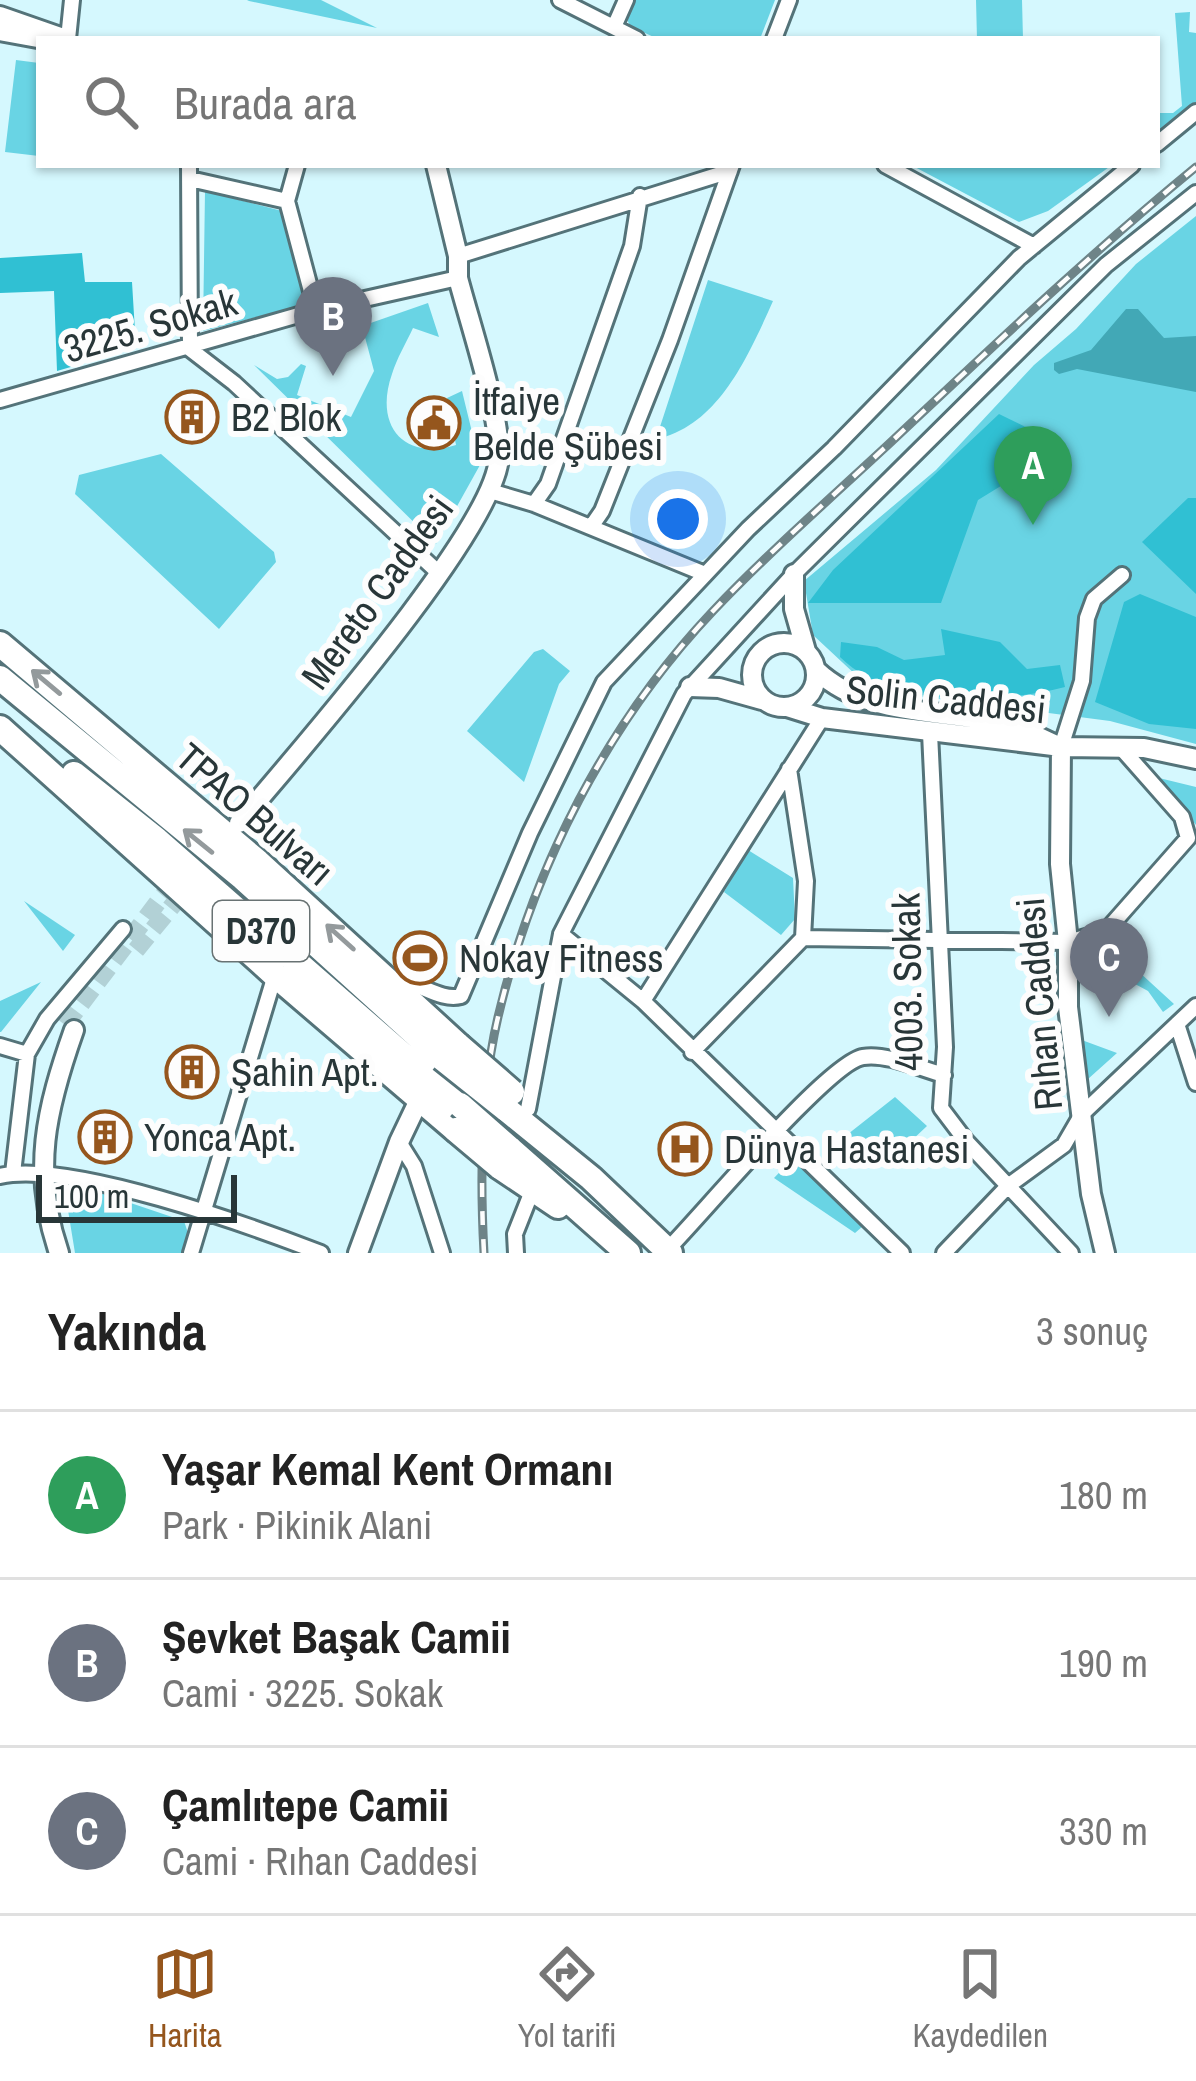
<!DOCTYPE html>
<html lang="tr">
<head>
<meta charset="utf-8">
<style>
	:root { --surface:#fff; --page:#f2f2f2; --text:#222; --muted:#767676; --line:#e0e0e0; --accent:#95561d }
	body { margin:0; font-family:"Archivo Narrow",sans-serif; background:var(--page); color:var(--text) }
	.scale { position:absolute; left:36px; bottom:30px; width:201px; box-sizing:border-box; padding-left:12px; border:6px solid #283638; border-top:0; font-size:33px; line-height:42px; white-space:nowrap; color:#283638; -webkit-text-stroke:9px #fdfdfd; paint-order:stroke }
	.you { position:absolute; left:678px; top:519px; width:42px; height:42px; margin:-30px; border:9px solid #fff; border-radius:50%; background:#1a73e8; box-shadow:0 0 0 18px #1a73e833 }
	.badge { display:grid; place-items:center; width:78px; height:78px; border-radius:50%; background:var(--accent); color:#fff; font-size:39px; font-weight:700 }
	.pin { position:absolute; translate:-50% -99px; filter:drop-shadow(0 3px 6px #0008) }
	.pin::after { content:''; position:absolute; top:63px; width:42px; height:36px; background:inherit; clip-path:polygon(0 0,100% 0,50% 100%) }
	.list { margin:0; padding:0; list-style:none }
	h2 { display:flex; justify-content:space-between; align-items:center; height:156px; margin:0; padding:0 48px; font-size:51px }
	h2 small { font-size:39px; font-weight:400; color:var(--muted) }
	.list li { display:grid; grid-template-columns:78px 1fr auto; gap:36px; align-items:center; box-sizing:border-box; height:168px; padding:0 48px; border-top:3px solid var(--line) }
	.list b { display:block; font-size:45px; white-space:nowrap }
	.list p { margin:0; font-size:39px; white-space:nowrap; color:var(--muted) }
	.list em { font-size:39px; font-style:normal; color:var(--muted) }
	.icon { flex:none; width:66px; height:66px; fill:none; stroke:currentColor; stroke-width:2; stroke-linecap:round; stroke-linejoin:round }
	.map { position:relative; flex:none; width:1196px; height:1253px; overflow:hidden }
	.search { position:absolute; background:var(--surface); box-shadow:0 3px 9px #0004; left:36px; right:36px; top:36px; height:132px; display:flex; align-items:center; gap:30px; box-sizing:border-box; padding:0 42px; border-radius:0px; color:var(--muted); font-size:45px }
	.sheet { height:660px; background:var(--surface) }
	nav { display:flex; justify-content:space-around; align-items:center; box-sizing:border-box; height:168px; border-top:3px solid var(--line); background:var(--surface); font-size:33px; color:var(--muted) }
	nav a { display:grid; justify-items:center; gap:6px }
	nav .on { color:var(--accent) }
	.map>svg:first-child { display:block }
</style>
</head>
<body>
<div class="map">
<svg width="1196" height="1253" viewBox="0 0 1196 1253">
	<rect width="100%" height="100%" fill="#d5f8fe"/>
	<path fill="#69d4e4" d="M 247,0 L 321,0 L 377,28 L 249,1 Z
		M 634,0 L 775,0 L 760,39 L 658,39 L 630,26 L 626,17 Z
		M 976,0 L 1022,0 L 1023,39 L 977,39 Z
		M 1190,12 L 1189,32 L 1196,33 L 1196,102 L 1157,132 L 1157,113 L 1173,113 L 1182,106 L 1175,13 Z
		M 16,60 L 39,63 L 39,156 L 5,152 Z
		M 911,165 L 1112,165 L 1048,211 L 1019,222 Z
		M 205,191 L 282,211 L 310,303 L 203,331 Z
		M 1196,216 L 1196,744 L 1110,721 L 872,690 L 813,635 L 804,581 L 936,470 L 1034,365 L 1076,329 L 1136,264 Z
		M 708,280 L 773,301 C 749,354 719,426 656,439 Z
		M 428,303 L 439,337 L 413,328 C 406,343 397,358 392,374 C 374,425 403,461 456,445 L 447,398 L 462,391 L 480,465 L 436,544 L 254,365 L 277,379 L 288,377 L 301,364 L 306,366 L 297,395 L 351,417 L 374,371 L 362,326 Z
		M 161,454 L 274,552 L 276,562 L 219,629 L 75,494 L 79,475 Z
		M 543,649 L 570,671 L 559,684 L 524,782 L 467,731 L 534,652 Z
		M 1155,777 L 1196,787 L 1196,825 Z
		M 748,850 L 793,878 L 795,919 L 781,935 L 724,892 Z
		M 24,901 L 75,935 L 63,951 Z
		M 1103,939 L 1174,1004 L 1163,1012 L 1148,991 L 1111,971 L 1103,983 L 1079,973 Z
		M 41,982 L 1,1032 L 0,1032 L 0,1001 Z
		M 1079,1039 L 1117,1053 L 1088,1079 L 1082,1079 Z
		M 895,1097 L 927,1126 L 892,1159 L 843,1138 Z
		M 795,1156 L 863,1226 L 855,1233 L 774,1178 Z
		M 95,1191 L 184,1221 L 188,1233 L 182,1253 L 75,1253 L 67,1204 L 78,1195 Z"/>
	<path fill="#30c0d3" d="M 82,253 L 85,282 L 132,282 L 136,348 L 57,371 L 54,291 L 0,293 L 0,258 Z
		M 999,414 L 1042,435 L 1055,437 L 1056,452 L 978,500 L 941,603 L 808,603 L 833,570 Z
		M 1188,498 L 1196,498 L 1196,594 L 1142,542 Z
		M 1140,594 L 1196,617 L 1196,729 L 1149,724 L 1095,702 L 1124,602 Z
		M 941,629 L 1000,642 L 1027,669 L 1060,665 L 1065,687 C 999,704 892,709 840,657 L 841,642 L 877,647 L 904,660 L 945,655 Z"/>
	<path fill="#42a8b6" d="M 1126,309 L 1138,309 L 1164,338 L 1196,336 L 1196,392 L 1077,369 L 1059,374 L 1054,370 L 1054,363 L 1091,350 Z"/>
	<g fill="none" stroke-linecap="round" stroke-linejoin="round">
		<path stroke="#b2d1d6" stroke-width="18" stroke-dasharray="18 9" stroke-linecap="butt" d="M 136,950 L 191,883
			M 65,1025 L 161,898 L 231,817"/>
		<g stroke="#547379" stroke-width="20">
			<path id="street" d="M 560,0 L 637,39
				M 614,27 L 626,0
				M 68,39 L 72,0
				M 774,39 L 789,0
				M 1157,144 L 1196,112
				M 189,165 L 190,349 L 234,383 L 440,574
				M 297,165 L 287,201 L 316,310
				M 885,165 L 1034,246
				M 190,179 L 287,201
				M 458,256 L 730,171
				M 0,400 L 316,310 L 458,278
				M 490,491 L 534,504 L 705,574
				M 534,504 L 548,484 L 632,246 L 640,196
				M 591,527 L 602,511 L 670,340 L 732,165
				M 930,733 L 945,1047 L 941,1108 L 966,1141 L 1071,1253
				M 1061,747 L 1082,681 L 1087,618 L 1094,599 L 1122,575
				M 789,769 L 806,881 L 803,938
				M 561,934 L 643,1001 L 902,1253
				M 387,980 C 415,977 437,1002 461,996 L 530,833 L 604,682 L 748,529 L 834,448 L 1019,258 L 1132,165
				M 643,1001 L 822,718
				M 1177,1024 L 1196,1083
				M 0,1046 L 27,1054
				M 692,1052 L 803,938 L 1068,942 L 1106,931 L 1188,838 L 1182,817 L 1122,749
				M 528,1109 L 561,934 L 684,694 L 794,574 L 1106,265 L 1196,193
				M 399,1142 L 414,1166 L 442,1253
				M 13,1173 L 27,1054 L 47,1019 L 123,929
				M 0,1176 C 69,1160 251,1226 321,1253
				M 667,1250 C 700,1217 829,1062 863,1057 C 887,1053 921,1069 944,1075
				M 191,1253 L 275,975
				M 516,1253 L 515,1234 L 532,1191
				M 944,1253 L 1008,1186 L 1064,1145 L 1082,1114 L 1196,1006"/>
		</g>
		<g stroke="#547379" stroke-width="24">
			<path id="secondary" d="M 0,16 L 66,39
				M 0,31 L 43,39
				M 794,574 L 794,609 L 806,651
				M752 675a32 32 0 1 1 64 0a32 32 0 1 1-64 0Z
				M 690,687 L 719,688 L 762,700
				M 787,707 L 822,718 L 1061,747 C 1044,740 1027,730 1009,725 C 944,708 868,719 816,670
				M 239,823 C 293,758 496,529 499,457 C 500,413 470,324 458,278 L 458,256 L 436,165
				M 59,1253 C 31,1171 46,1109 74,1030
				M 358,1253 L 399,1142 L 420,1098
				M 1105,1253 L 1091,1194 L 1068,1007 L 1068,942 L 1060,864 L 1061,747 L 1144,748 L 1196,759"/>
		</g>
		<g stroke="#547379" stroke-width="30">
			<path id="highway" d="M 0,644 L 258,862 L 458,1045
				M 0,678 L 243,878 L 442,1058
				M 0,728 L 275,975 L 456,1130
				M 74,774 L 157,840 L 460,1105
				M 506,1109 L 591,1178 L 670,1253
				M 509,1148 L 628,1253
				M 500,1167 L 558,1206"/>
		</g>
		<use href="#street" stroke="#fff" stroke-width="14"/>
		<use href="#secondary" stroke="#fff" stroke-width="18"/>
		<use href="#highway" stroke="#fff" stroke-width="24"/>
		<g stroke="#6e8488" stroke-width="9">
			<path id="rail" d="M 484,1253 C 480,1180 481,1089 498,1017 C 533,868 607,723 713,611 C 769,552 832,497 891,442 C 991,348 1090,254 1196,167"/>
		</g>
		<use href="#rail" stroke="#fdfdfd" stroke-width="4.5" stroke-dasharray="14" stroke-linecap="butt"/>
		<g stroke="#547379" stroke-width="30" stroke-linecap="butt">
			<path id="highway-bridge" d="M 458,1045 L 512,1092
				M 442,1058 L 506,1109
				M 460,1105 L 509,1148
				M 456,1130 L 500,1167"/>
		</g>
		<use href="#highway-bridge" stroke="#fff" stroke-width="24"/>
	</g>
	<defs><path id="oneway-shaft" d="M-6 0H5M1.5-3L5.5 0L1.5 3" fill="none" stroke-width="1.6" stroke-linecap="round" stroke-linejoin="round" transform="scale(3)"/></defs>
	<g stroke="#949a9c">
		<use href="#oneway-shaft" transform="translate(46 682) rotate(-140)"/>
		<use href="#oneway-shaft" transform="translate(198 841) rotate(-141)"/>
		<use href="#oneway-shaft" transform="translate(340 937) rotate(-138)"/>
	</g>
	<defs>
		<g id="building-ring" transform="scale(2.7)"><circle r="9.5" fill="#fdfdfd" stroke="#95561d" stroke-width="1.5"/><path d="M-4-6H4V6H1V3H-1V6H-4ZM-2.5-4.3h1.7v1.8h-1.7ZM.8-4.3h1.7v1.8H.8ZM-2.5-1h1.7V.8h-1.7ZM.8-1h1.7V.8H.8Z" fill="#95561d"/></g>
		<g id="civic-ring" transform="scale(2.7)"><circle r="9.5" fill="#fdfdfd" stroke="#95561d" stroke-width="1.5"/><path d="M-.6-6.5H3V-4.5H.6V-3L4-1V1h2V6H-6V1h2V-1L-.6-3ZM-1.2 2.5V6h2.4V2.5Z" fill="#95561d"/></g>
		<g id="stadium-ring" transform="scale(2.7)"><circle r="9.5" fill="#fdfdfd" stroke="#95561d" stroke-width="1.5"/><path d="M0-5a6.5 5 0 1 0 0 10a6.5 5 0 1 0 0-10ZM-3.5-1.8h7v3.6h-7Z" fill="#95561d"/></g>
		<g id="hospital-ring" transform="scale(2.7)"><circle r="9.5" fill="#fdfdfd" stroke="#95561d" stroke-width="1.5"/><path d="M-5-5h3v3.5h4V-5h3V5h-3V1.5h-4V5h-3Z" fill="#95561d"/></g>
	</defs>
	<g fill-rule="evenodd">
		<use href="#building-ring" x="192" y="417"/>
		<use href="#civic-ring" x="434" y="423"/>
		<use href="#stadium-ring" x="420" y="958"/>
		<use href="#building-ring" x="192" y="1072"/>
		<use href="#building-ring" x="105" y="1137"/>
		<use href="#hospital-ring" x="685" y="1149"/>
	</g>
	<g text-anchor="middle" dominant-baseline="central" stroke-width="12" stroke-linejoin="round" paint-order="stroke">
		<rect fill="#fdfdfd" stroke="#687273" stroke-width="3" x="213" y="901" width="96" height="60" rx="9"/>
		<g font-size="36" font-weight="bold" fill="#283638">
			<text x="261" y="931">D370</text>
		</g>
		<g font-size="39" fill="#283638" stroke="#fdfdfd">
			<text transform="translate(150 325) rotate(-16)">3225. Sokak</text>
			<text transform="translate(377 592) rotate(-54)">Mereto Caddesi</text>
			<text transform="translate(946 699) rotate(6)">Solin Caddesi</text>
			<text transform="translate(255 814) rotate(41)">TPAO Bulvarı</text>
			<text transform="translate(907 982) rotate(-91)">4003. Sokak</text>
			<text transform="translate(1039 1004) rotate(-95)">Rıhan Caddesi</text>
		</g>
		<g font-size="39" fill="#283638" stroke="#fdfdfd" text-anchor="start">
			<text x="473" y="401">İtfaiye<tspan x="473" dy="45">Belde Şübesi</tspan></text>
			<text x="231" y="417">B2 Blok</text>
			<text x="459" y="958">Nokay Fitness</text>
			<text x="231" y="1072">Şahin Apt.</text>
			<text x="144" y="1137">Yonca Apt.</text>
			<text x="724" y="1149">Dünya Hastanesi</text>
		</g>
	</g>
</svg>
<div class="scale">100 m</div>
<div class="you"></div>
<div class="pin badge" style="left:1033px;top:525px;background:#2e9e5b">A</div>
<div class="pin badge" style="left:333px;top:376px;background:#6b7280">B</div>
<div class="pin badge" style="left:1109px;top:1017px;background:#6b7280">C</div>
<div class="search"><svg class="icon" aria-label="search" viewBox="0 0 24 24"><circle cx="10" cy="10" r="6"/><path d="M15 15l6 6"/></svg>Burada ara</div>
</div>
<section class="sheet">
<h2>Yakında<small>3 sonuç</small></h2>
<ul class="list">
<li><span class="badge" style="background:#2e9e5b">A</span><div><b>Yaşar Kemal Kent Ormanı</b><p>Park · Pikinik Alani</p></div><em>180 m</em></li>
<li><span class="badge" style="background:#6b7280">B</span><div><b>Şevket Başak Camii</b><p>Cami · 3225. Sokak</p></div><em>190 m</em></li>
<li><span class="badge" style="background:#6b7280">C</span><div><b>Çamlıtepe Camii</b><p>Cami · Rıhan Caddesi</p></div><em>330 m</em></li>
</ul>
</section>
<nav>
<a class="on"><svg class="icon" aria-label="map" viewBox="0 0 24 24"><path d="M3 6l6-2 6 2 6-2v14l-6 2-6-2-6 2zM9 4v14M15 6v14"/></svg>Harita</a>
<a><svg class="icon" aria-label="directions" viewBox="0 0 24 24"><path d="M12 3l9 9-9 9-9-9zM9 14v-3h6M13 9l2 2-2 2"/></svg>Yol tarifi</a>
<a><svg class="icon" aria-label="saved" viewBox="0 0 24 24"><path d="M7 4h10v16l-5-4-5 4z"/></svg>Kaydedilen</a>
</nav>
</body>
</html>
